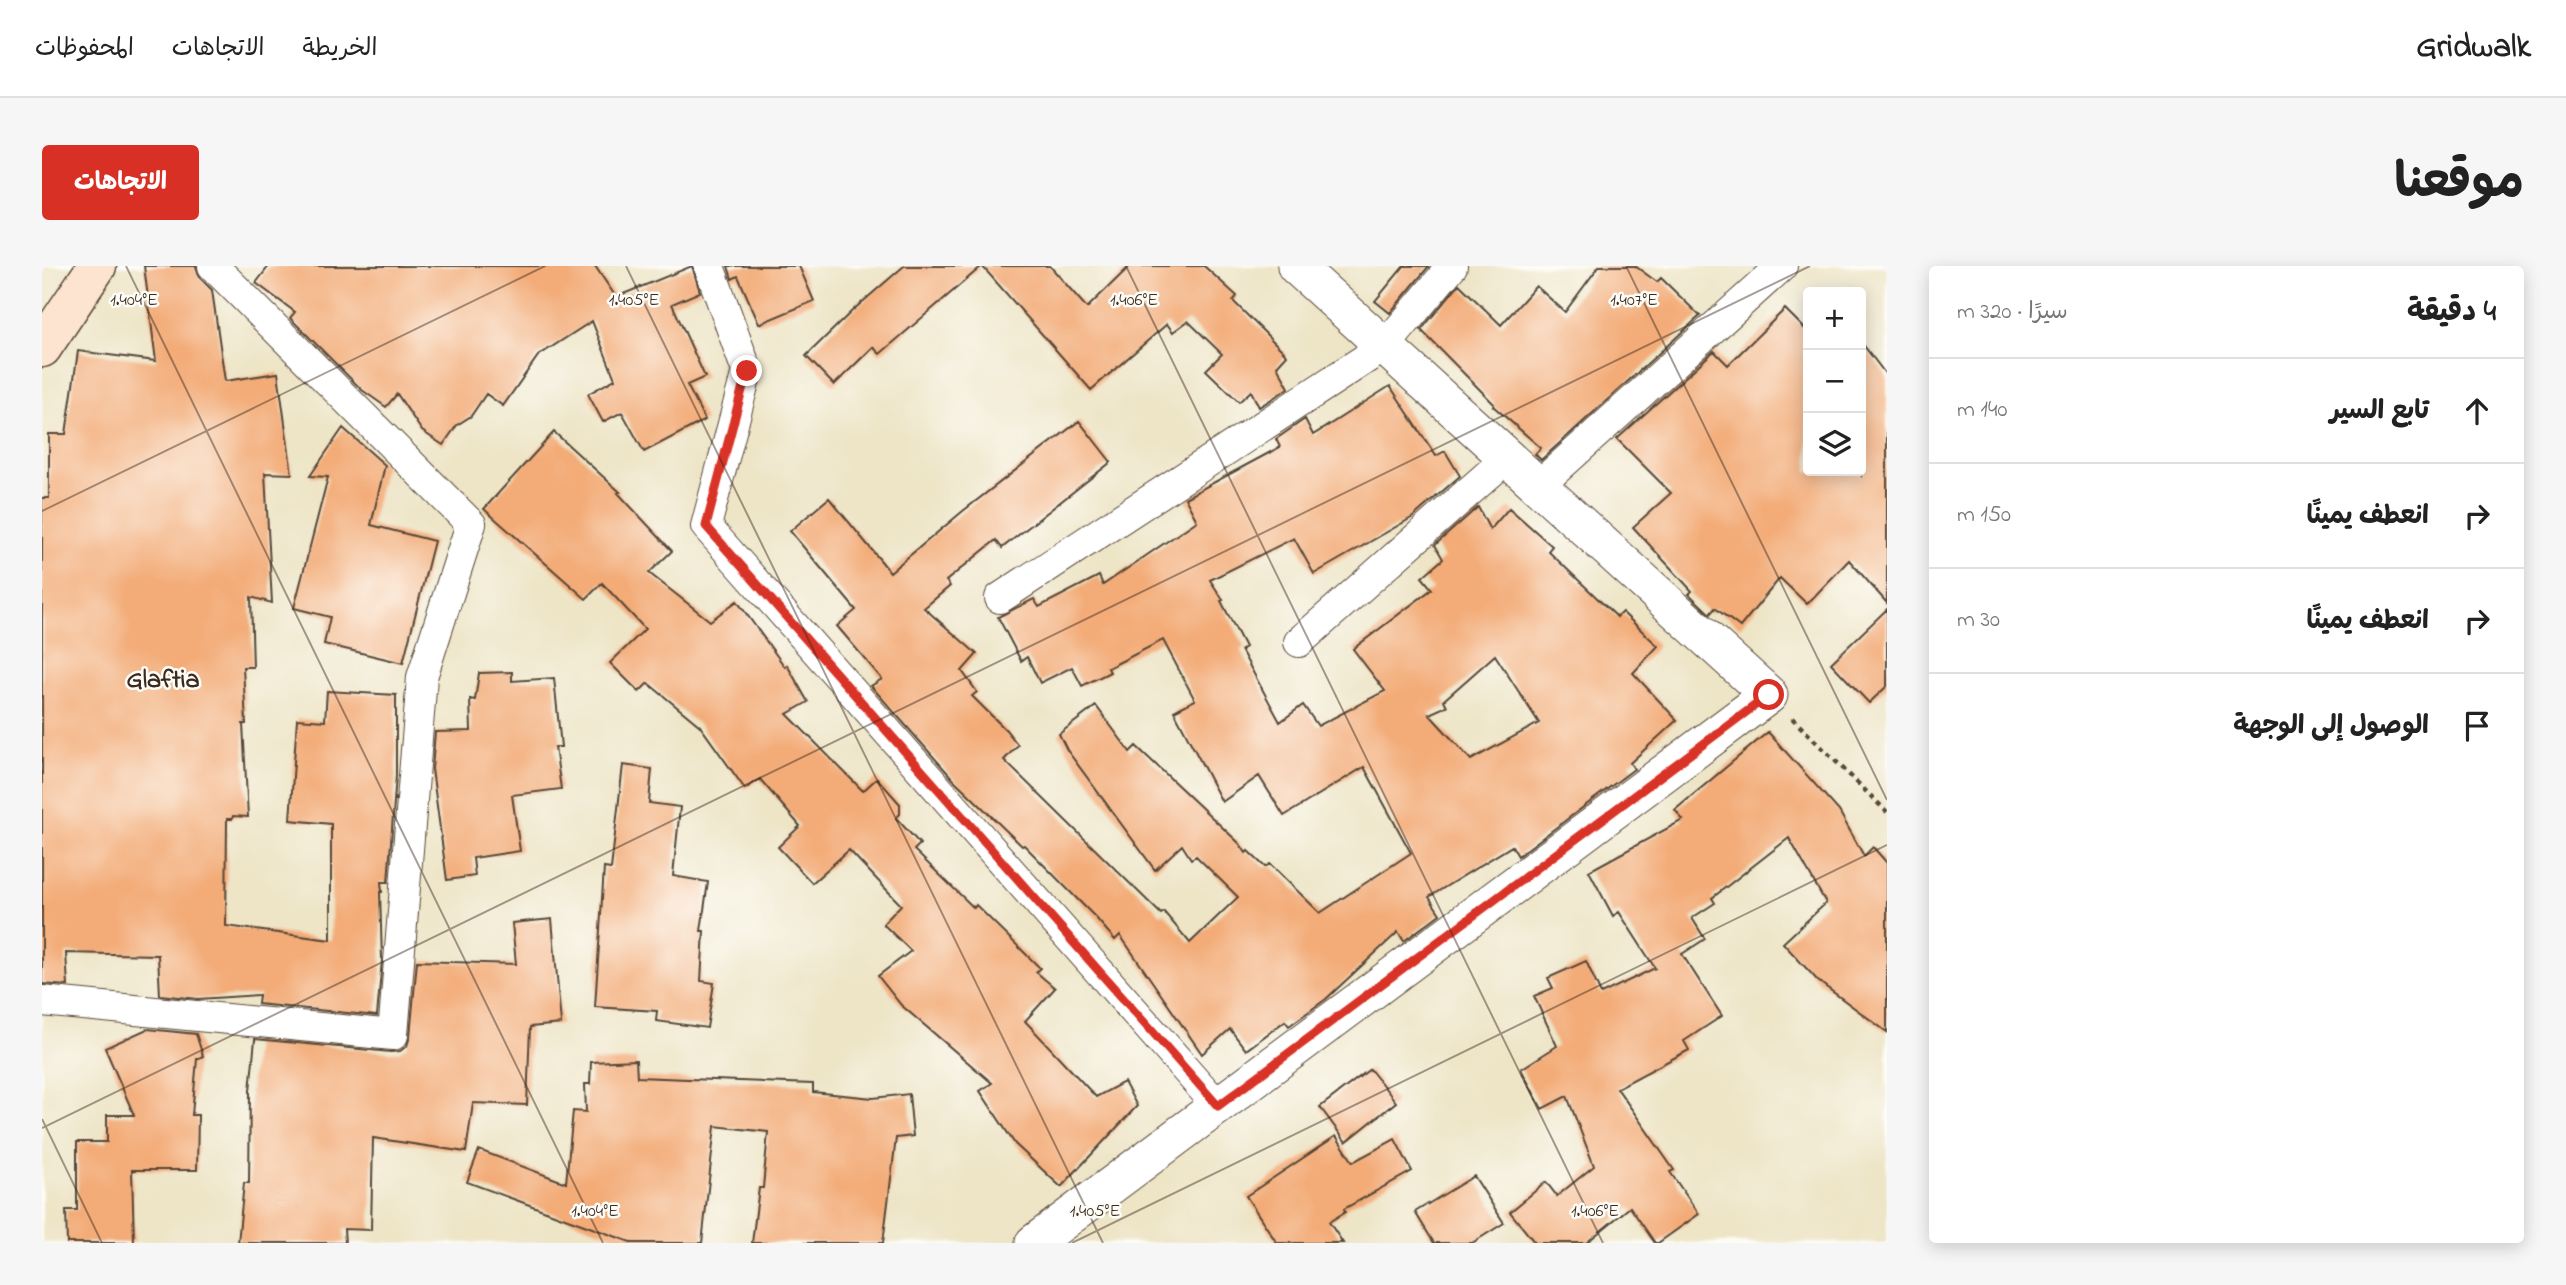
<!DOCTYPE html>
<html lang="ar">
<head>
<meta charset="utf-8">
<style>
	:root { --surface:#fff; --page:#f6f6f6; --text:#222; --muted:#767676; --line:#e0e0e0; --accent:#d93025 }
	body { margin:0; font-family:"Indie Flower","Playpen Sans Arabic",sans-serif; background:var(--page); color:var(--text); direction:rtl }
	.controls { position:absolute; right:21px; top:21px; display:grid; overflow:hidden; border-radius:7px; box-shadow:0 4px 18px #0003 }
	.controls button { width:63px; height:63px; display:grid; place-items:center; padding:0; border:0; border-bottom:2px solid var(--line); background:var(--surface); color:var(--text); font:35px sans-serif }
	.stop { position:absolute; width:21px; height:21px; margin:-16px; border:5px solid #d93025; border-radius:50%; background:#fff }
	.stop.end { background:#d93025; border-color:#fff; box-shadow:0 2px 7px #0008 }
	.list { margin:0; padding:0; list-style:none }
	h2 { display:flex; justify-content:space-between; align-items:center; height:91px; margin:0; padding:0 28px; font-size:30px }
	h2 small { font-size:23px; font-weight:400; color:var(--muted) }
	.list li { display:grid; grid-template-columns:46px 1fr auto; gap:21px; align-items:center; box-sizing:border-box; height:105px; padding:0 28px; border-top:2px solid var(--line) }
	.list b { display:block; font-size:26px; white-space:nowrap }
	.list em { font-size:23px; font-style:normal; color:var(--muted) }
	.icon { flex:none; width:38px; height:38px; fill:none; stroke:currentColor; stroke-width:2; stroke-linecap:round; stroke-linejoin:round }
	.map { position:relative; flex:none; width:1845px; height:977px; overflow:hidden; direction:ltr; border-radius:7px }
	header { display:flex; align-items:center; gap:42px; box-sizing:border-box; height:98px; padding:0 35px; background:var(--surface); border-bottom:2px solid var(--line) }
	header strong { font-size:33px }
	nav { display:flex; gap:38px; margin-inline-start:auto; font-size:24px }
	.intro { display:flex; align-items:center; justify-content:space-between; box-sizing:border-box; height:168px; padding:0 42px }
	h1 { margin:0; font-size:49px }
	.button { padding:18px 32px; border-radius:7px; background:var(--accent); color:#fff; font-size:24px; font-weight:700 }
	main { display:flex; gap:42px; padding:0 42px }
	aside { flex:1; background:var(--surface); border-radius:7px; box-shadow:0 4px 18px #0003 }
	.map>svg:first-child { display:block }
</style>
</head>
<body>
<header>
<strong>Gridwalk</strong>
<nav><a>الخريطة</a><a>الاتجاهات</a><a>المحفوظات</a></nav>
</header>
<div class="intro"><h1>موقعنا</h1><a class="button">الاتجاهات</a></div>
<main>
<aside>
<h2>4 دقيقة<small>سيرًا · 320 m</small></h2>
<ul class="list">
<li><svg class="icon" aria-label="ahead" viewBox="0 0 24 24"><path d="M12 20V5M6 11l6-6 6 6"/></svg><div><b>تابع السير</b></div><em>140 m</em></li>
<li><svg class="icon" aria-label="right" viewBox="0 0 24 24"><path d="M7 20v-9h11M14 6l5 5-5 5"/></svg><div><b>انعطف يمينًا</b></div><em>150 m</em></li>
<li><svg class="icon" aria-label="right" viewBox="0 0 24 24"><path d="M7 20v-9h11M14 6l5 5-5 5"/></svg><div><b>انعطف يمينًا</b></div><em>30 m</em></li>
<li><svg class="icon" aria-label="arrive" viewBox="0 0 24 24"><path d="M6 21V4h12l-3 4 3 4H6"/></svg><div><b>الوصول إلى الوجهة</b></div></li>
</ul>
</aside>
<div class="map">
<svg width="1845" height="977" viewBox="0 0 1845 977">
	<rect width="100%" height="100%" fill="#fdfcf7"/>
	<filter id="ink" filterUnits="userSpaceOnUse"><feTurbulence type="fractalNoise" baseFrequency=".0143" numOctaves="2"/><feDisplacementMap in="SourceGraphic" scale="14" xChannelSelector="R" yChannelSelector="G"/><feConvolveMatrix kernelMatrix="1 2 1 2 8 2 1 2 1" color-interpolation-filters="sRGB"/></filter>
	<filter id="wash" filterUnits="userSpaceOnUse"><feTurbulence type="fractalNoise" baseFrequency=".00686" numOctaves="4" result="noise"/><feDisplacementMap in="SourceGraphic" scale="28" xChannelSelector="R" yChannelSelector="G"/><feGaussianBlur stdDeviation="1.57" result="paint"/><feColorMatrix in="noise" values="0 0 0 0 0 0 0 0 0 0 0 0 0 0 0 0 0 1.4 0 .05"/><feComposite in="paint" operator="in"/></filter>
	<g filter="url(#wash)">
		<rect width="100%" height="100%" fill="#eee5c7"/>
		<g id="blocks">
			<path fill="#f3ab77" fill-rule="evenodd" d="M 102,0 L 154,0 L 158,12 L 170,24 L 183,115 L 236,107 L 250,208 L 223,207 L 230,337 L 209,331 L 211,401 L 201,401 L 204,458 L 201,458 L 206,551 L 191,550 L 190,553 L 185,553 L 184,660 L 289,674 L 289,558 L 248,554 L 255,453 L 283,455 L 285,425 L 354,429 L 354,509 L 346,616 L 339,616 L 340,626 L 338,626 L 340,694 L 335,750 L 216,738 L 217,729 L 156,733 L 118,729 L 116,689 L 24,687 L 26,720 L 0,718 L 0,232 L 7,232 L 7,168 L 24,168 L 36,85 L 114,95 Z
				M 227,0 L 553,0 L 574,31 L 650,0 L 658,26 L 630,38 L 663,111 L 645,119 L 663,154 L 602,186 L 580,146 L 561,156 L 546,128 L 573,113 L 550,55 L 496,90 L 461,140 L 444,128 L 429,150 L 415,159 L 401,179 L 380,165 L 355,128 L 344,141 L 320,124 L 248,52 L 253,46 L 214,17 Z
				M 686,0 L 757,0 L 772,35 L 717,58 L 696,10 L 690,13 Z
				M 862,0 L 940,0 L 838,88 L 831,81 L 792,119 L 764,90 L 810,45 Z
				M 940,0 L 1008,0 L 1045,42 L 1088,0 L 1162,0 L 1195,30 L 1191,35 L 1245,89 L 1235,100 L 1247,122 L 1217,141 L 1209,125 L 1197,136 L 1164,104 L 1180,88 L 1146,55 L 1131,66 L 1125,58 L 1049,124 Z
				M 1362,0 L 1387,0 L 1348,47 L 1333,35 Z
				M 1557,0 L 1593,0 L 1615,16 L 1619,12 L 1658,50 L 1499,194 L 1493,188 L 1499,182 L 1451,140 L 1452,138 L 1379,64 L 1417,18 L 1459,59 L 1494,20 L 1523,46 Z
				M 1743,43 L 1766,66 L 1766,205 L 1816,205 L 1819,209 L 1819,76 L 1845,110 L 1845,337 L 1807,294 L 1765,338 L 1738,312 L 1698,361 L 1673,342 L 1668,348 L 1647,328 L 1650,325 L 1591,261 L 1629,227 L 1575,173 L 1672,85 L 1686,99 Z
				M 1348,120 L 1394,190 L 1403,185 L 1418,210 L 1371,251 L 1272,308 L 1252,272 L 1168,314 L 1181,334 L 1179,335 L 1203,381 L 1199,384 L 1238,456 L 1261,439 L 1276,460 L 1343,425 L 1311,383 L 1390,323 L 1380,311 L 1401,293 L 1393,279 L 1436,241 L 1448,264 L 1467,242 L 1510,280 L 1506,285 L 1575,351 L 1580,346 L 1616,380 L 1591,407 L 1635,454 L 1588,497 L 1592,503 L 1476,590 L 1470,580 L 1387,631 L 1398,648 L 1362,675 L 1356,666 L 1284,733 L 1247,760 L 1243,755 L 1204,784 L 1188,763 L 1160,788 L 1078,669 L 1073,674 L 1054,652 L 982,579 L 980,580 L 911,513 L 829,420 L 840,413 L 795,360 L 814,344 L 748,265 L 787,232 L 848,306 L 921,245 L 1037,155 L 1069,196 L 960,282 L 954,274 L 904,315 L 908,320 L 882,342 L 935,388 L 920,405 L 935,426 L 930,430 L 964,464 L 976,479 L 962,494 L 1119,648 L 1122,646 L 1148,677 L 1196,631 L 1154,590 L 1149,593 L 1140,579 L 1113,604 L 1025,484 L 1017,468 L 1054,440 L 1088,486 L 1094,480 L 1198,578 L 1204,587 L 1206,585 L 1223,601 L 1228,598 L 1278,647 L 1369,587 L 1322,501 L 1242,550 L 1217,510 L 1180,536 L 1132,445 L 1153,434 L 1121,374 L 1066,402 L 1068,406 L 1040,420 L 1030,401 L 998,417 L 985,391 L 979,395 L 956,351 L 992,333 L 997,341 L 1057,310 L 1061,319 L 1155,255 L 1143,232 L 1238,181 L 1234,173 L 1263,153 L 1271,169 ZM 1453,389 L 1497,457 L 1429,494 L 1387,448 L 1405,440 L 1402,434 Z
				M 301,162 L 343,199 L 329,259 L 392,275 L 361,397 L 282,378 L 288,351 L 252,342 L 286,211 L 268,210 Z
				M 512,166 L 578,226 L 576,227 L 630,285 L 607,307 L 668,355 L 695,335 L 743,401 L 745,399 L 766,436 L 745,448 L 821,525 L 835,512 L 858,538 L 858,548 L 854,552 L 878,578 L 872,584 L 932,642 L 934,639 L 998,702 L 994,706 L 1013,722 L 983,755 L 1054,831 L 1082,816 L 1095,840 L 1019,921 L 973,878 L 938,825 L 950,817 L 859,739 L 836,710 L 869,685 L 841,658 L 859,639 L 807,584 L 770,617 L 736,581 L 758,560 L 718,513 L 703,523 L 658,460 L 606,417 L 597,426 L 568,397 L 603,363 L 560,317 L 544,333 L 442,243 Z
				M 1845,343 L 1845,420 L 1827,437 L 1789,397 Z
				M 470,406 L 470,415 L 512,412 L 519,481 L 513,481 L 519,523 L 470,529 L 478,585 L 431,592 L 433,610 L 405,614 L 390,503 L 393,466 L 429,465 L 428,433 L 433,434 L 437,407 Z
				M 1726,466 L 1797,545 L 1822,590 L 1831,581 L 1845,597 L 1845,766 L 1776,715 L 1741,677 L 1784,637 L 1747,572 L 1670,632 L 1673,637 L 1650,652 L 1663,673 L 1640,688 L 1680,750 L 1642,775 L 1647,784 L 1575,822 L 1632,904 L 1628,906 L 1657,948 L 1616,977 L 1613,977 L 1588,941 L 1544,977 L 1493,977 L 1468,946 L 1504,916 L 1515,930 L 1552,900 L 1525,830 L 1500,843 L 1479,803 L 1515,780 L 1492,730 L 1511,722 L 1506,712 L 1544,695 L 1559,728 L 1613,702 L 1577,646 L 1571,650 L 1547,605 L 1641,554 L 1633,544 Z
				M 581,499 L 610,503 L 607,537 L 638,541 L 631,610 L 666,616 L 659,665 L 662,665 L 659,715 L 672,717 L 665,762 L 614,755 L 615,745 L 553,741 L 562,602 L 569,603 Z
				M 510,653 L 519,758 L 488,761 L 485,839 L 431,837 L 424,886 L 331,872 L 329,964 L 302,963 L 303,977 L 196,977 L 202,917 L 207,917 L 208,825 L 213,773 L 349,786 L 358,785 L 365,780 L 368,770 L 375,695 L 474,698 L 470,657 Z
				M 105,763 L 154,768 L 161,790 L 155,793 L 150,849 L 156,849 L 155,904 L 90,904 L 92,977 L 25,977 L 24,944 L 35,944 L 35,876 L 65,876 L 65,849 L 92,849 L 63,782 Z
				M 594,794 L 595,811 L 771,818 L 771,826 L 831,832 L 867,828 L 871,870 L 854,872 L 841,977 L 710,977 L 717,922 L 721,922 L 726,866 L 673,860 L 660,977 L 591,977 L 425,916 L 437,884 L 524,917 L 531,845 L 544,846 L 543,818 L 548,818 L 549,796 Z
				M 1328,803 L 1354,836 L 1304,876 L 1278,841 Z
				M 1294,870 L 1311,896 L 1353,873 L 1370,905 L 1302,943 L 1303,946 L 1287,956 L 1301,977 L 1235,977 L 1204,930 Z
				M 1432,910 L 1462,957 L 1430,977 L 1392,977 L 1373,946 Z"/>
		</g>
	</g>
	<g filter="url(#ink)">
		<use href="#blocks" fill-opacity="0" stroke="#564637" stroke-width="2"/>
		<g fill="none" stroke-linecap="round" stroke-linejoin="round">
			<g stroke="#564637" stroke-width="32">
				<path id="minor" d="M 667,0 L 705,105 L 664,260 L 1176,840
					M 1496,220 L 1740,0
					M 958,332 L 1343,80 L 1410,0
					M 1257,376 L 1465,192
					M 0,735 L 351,769 L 380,411 L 429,258 L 171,0"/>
			</g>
			<g stroke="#564637" stroke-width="39">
				<path id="tertiary" d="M 992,977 L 1727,429 L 1254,0"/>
			</g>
			<g stroke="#564637" stroke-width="41">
				<path id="secondary" d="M 0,82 L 55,0"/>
			</g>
			<path stroke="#564637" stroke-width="4.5" stroke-dasharray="5 5" stroke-linecap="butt" d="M 1750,452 L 1845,546"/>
			<use href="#minor" stroke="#fff" stroke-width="30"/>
			<use href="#tertiary" stroke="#fff" stroke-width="37"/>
			<use href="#secondary" stroke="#fde4d1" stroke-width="38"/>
		</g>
	</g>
	<g fill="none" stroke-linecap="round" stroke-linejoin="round" filter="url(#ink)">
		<path stroke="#d93025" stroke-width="9" d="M 705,105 L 664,260 L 1176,840 L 1727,429"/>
	</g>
	<path fill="none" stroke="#3b2a1e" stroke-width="2" stroke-opacity="0.45" d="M 84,0 L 561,977M 584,0 L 1061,977M 1084,0 L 1561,977M 1584,0 L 1845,534M 0,245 L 503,0M 0,853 L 60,977M 0,862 L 1768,0M 1030,977 L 1845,579"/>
	<g text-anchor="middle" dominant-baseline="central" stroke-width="5" stroke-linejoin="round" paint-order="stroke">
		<g font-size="26" font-weight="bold" fill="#3b2a1e" stroke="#fdfcf7">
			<text x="121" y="415">Glaftia</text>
		</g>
	</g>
	<g font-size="18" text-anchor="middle" fill="#3b2a1e" stroke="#fdfcf7" stroke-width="5" stroke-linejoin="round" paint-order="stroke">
		<text x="92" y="39">1.404°E</text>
		<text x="592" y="39">1.405°E</text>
		<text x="1092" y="39">1.406°E</text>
		<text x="1592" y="39">1.407°E</text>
		<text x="553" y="950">1.404°E</text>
		<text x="1053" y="950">1.405°E</text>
		<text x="1553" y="950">1.406°E</text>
	</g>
</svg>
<div class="controls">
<button>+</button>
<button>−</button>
<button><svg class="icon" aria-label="layers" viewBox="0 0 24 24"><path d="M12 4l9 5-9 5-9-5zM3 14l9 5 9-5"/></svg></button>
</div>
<div class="stop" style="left:1727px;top:429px"></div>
<div class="stop end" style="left:705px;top:105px"></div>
</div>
</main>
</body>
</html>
